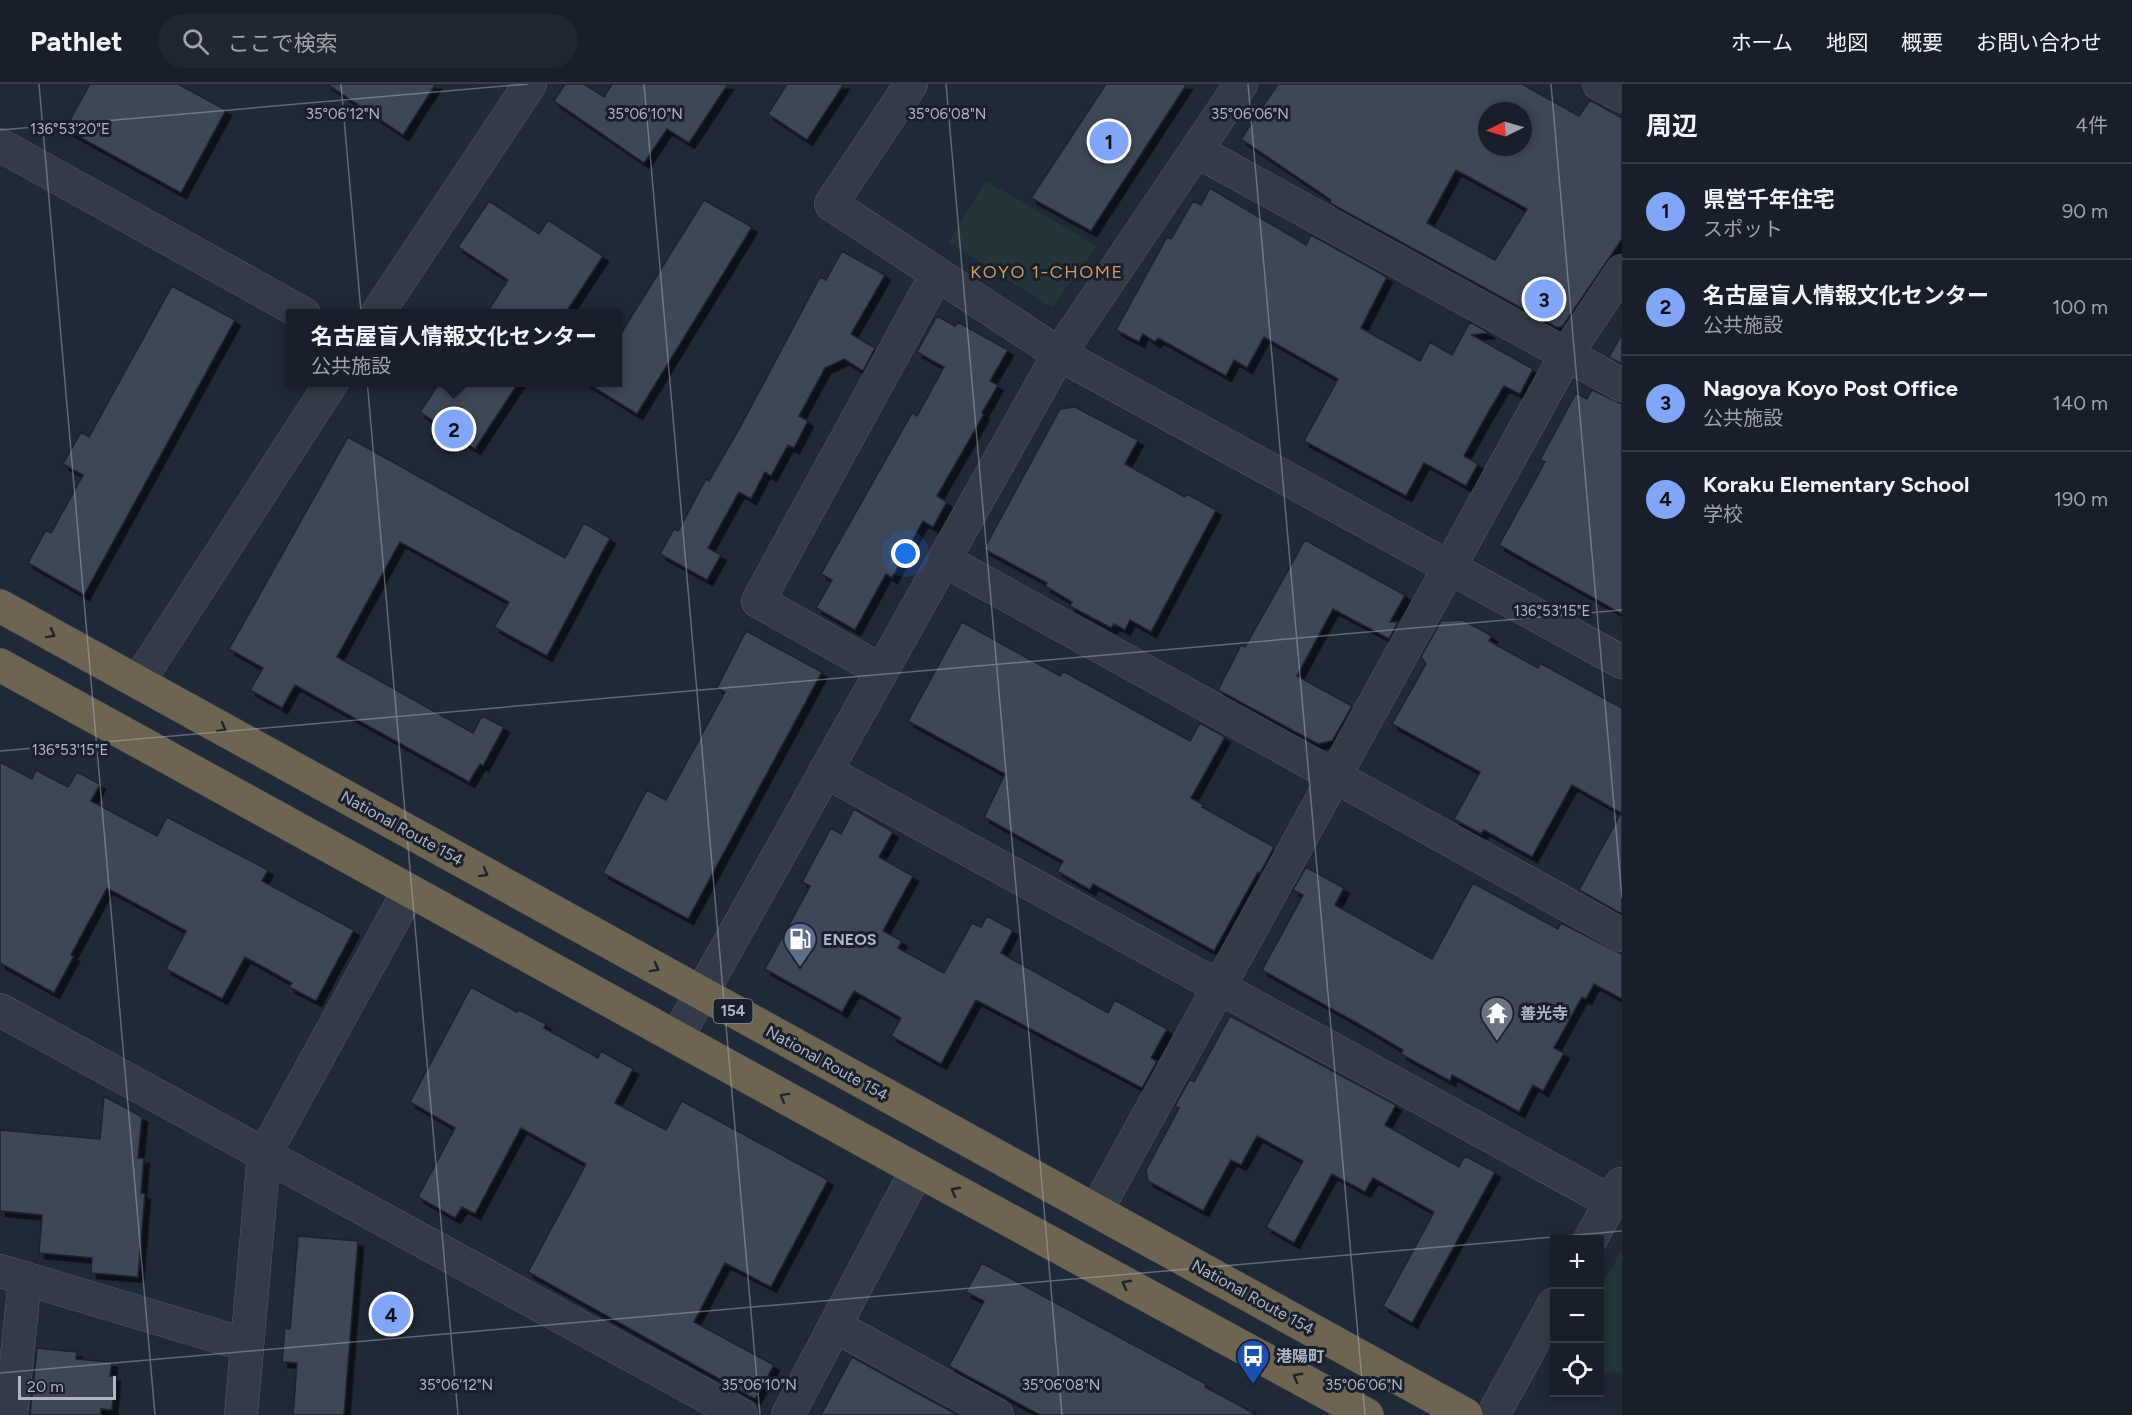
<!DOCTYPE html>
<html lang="ja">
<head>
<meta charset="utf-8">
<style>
	:root { --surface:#181f2a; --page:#212732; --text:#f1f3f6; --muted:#9fa2a8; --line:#363d47; --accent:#7fa6f9 }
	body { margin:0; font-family:Figtree,"Noto Sans JP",sans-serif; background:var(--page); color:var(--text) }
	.controls { position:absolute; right:18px; bottom:18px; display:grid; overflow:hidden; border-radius:0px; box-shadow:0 3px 9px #0003 }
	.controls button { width:54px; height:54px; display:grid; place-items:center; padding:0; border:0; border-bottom:2px solid var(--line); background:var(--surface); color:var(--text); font:30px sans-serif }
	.compass { position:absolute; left:1478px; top:18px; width:54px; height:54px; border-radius:50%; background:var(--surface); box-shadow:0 3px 9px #0003; rotate:265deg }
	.scale { position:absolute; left:18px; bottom:15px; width:98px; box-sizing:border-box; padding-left:6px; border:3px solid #aeb5c5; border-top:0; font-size:16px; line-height:21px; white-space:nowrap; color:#aeb5c5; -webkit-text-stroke:4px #19202d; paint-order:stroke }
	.you { position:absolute; left:906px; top:470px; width:21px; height:21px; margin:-15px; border:4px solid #fff; border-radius:50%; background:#1a73e8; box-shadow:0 0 0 9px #1a73e833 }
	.badge { display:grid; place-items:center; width:39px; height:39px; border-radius:50%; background:var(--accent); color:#111; font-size:20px; font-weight:700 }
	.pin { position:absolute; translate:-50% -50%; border:3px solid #fff; box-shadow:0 2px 6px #0006 }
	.popup { position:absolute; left:286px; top:225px; width:336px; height:78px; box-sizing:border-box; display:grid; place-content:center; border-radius:0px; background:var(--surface); filter:drop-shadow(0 2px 4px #0005); font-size:20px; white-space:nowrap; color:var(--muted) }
	.popup b { font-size:22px; color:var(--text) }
	.popup::after { content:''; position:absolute; left:50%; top:100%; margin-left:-12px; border:12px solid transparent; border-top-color:var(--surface) }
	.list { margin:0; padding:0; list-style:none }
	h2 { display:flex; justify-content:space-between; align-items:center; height:78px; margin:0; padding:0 24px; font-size:26px }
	h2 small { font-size:20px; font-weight:400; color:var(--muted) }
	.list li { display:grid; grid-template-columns:39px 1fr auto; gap:18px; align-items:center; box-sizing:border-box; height:96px; padding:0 24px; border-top:2px solid var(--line) }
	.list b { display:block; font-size:22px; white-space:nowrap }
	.list p { margin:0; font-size:20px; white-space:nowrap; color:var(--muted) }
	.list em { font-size:20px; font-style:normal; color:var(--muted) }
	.icon { flex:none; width:33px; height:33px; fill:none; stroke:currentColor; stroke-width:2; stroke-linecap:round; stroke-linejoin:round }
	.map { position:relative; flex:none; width:1622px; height:1331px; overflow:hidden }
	header { display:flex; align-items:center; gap:36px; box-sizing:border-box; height:84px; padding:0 30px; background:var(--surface); border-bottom:2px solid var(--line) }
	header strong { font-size:28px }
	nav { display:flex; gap:33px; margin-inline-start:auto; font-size:21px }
	.search { width:420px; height:54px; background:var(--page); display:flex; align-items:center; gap:15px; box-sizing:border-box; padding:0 21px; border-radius:33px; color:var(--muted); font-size:22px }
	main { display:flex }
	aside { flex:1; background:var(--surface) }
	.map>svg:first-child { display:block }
</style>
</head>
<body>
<header>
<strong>Pathlet</strong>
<div class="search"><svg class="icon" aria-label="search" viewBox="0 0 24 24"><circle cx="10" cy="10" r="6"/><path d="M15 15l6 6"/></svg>ここで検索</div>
<nav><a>ホーム</a><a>地図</a><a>概要</a><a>お問い合わせ</a></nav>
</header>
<main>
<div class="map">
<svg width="1622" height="1331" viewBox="0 0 1622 1331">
	<defs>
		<filter id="shadow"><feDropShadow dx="5.5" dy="5.5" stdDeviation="0" flood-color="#0009"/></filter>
	</defs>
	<rect width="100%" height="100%" fill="#202938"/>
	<path fill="#223539" d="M 986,97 L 1097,162 L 1052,224 L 949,158 Z
		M 1622,1165 L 1622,1287 L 1600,1291 L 1600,1205 Z"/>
	<path fill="#3c4658" stroke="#1b222f" stroke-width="1.5" fill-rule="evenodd" filter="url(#shadow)" d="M 90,0 L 178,0 L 226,26 L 181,109 L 65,45 Z
		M 327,0 L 436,0 L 403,51 Z
		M 565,0 L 584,0 L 604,13 L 612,0 L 728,0 L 689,59 L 667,45 L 644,79 L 554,17 Z
		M 787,0 L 844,0 L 807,56 L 768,30 Z
		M 1106,0 L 1187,0 L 1091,147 L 1031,114 Z
		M 1278,0 L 1522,0 L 1579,32 L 1590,16 L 1622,34 L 1622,155 L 1562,243 L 1556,243 L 1330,119 L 1331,116 L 1241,55 ZM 1487,27 L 1523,27 L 1523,63 L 1487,63 ZM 1456,86 L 1527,125 L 1495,176 L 1427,139 Z
		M 1210,104 L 1306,161 L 1311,151 L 1387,193 L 1361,244 L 1420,277 L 1430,258 L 1452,271 L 1470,238 L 1489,249 L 1472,251 L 1533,285 L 1520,310 L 1504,302 L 1489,327 L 1464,372 L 1478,380 L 1466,402 L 1424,379 L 1406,412 L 1304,357 L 1338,295 L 1264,253 L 1247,284 L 1234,276 L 1226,292 L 1158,254 L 1155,258 L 1143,250 L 1139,258 L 1116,246 L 1167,153 L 1171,155 L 1193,117 L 1201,121 Z
		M 704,116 L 752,143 L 637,330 L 585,298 L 618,298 L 618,254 Z
		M 489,117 L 539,150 L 548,136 L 603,172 L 565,230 L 486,230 L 508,196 L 458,163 Z
		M 842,167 L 885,191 L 851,250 L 875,264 L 863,287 L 844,275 L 825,284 L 799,332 L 808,337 L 794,364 L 788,361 L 771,392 L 765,388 L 751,415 L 739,408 L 708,464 L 721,471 L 707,496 L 660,470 L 674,445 L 678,447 L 706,395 L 709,397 L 738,347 L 820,193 L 826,196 Z
		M 172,202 L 235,236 L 84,511 L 28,479 L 46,446 L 51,449 L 83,391 L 63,380 L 81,348 L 89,353 Z
		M 937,232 L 955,242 L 958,238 L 1008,266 L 990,297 L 998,301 L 982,329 L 984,330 L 937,412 L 947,418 L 933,443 L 923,437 L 892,494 L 886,490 L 855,546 L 816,524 L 832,496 L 821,490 L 912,329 L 917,332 L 944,283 L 917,268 Z
		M 1622,250 L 1622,280 L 1609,273 Z
		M 440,298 L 519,298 L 475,365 L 420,328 Z
		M 1592,306 L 1622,320 L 1622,530 L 1499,461 L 1545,378 L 1540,376 L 1576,309 L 1587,315 Z
		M 1075,323 L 1138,356 L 1125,380 L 1185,413 L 1187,410 L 1216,426 L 1151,548 L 1130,536 L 1125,546 L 1114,540 L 1111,544 L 1070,522 L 1072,518 L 1045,502 L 1047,499 L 984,465 L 1060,325 Z
		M 348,353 L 565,474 L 584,439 L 610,454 L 547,572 L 494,543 L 509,518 L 400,458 L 337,573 L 473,649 L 482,632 L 504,643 L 483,682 L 480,680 L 469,698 L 295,601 L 282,624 L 250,606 L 263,584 L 229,565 Z
		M 1305,456 L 1405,511 L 1390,538 L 1398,538 L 1389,555 L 1333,525 L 1297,592 L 1352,622 L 1332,657 L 1318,660 L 1218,606 L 1241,561 L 1245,563 Z
		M 1463,536 L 1492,552 L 1489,557 L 1538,584 L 1540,579 L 1622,624 L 1622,830 L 1579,806 L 1621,729 L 1572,701 L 1532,773 L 1484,746 L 1481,750 L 1454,735 L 1480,688 L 1392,640 L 1426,580 L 1421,573 L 1441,537 Z
		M 962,538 L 1060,592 L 1063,587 L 1190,657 L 1200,639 L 1225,653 L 1191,714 L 1204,721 L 1202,723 L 1274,763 L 1260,789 L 1258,788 L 1214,867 L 1093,800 L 1090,806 L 1057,787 L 1063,777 L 984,733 L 1005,690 L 908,637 Z
		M 746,547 L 822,588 L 688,835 L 603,789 L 647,706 L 666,716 L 725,608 L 717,604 Z
		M 0,678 L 32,695 L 36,686 L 68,703 L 77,688 L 100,700 L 91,717 L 157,752 L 167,733 L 268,786 L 262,797 L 354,846 L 316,917 L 289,903 L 292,899 L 245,873 L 222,915 L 166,885 L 186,847 L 107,804 L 71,871 L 74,872 L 54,909 L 0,879 Z
		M 854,725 L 893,748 L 879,773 L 913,792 L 883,847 L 902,857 L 898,864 L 944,889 L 972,839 L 981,843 L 987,832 L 1013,846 L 1001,869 L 1108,929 L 1115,916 L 1167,945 L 1151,974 L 1157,977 L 1142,1004 L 976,916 L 941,980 L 891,952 L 901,934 L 854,907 L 842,928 L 765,885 L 810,802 L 802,798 L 831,744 L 841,750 Z
		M 1306,783 L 1344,804 L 1335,821 L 1432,875 L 1473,799 L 1558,845 L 1561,839 L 1622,870 L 1622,915 L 1594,900 L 1586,915 L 1582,913 L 1554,964 L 1564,969 L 1543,1007 L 1533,1001 L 1519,1028 L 1452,991 L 1450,997 L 1401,970 L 1403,966 L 1357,939 L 1262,886 L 1303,811 L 1293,806 Z
		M 471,903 L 517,928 L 519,926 L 546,940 L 544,944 L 598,974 L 601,967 L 633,985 L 615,1019 L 666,1046 L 682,1017 L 828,1096 L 771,1203 L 725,1179 L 694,1238 L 774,1281 L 755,1315 L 528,1188 L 586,1080 L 521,1044 L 475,1130 L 462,1123 L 455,1134 L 418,1113 L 455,1044 L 410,1018 Z
		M 1230,932 L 1396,1021 L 1385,1041 L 1459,1083 L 1465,1072 L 1495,1088 L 1412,1239 L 1383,1222 L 1434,1128 L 1373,1094 L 1365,1108 L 1332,1090 L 1294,1159 L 1266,1143 L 1303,1077 L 1257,1052 L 1241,1081 L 1231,1076 L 1203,1127 L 1148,1097 L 1146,1086 L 1179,1024 L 1175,1022 L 1190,995 L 1194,998 Z
		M 104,1012 L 142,1033 L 138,1074 L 144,1074 L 141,1109 L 145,1110 L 138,1193 L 91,1189 L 92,1174 L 39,1169 L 42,1131 L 0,1127 L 0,1046 L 100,1055 Z
		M 298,1152 L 358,1157 L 344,1331 L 293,1331 L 297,1279 L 282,1278 L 285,1244 L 290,1245 Z
		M 982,1179 L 1206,1300 L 1205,1303 L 1257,1331 L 1040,1331 L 949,1282 L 984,1217 L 966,1208 Z
		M 37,1264 L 77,1268 L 76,1275 L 112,1278 L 110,1292 L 115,1292 L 112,1326 L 101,1325 L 101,1331 L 30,1331 Z
		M 852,1273 L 917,1309 L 958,1331 L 821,1331 Z"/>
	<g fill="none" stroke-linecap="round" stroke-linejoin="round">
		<g stroke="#515866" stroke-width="34">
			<path id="minor" d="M 911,0 L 831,120 L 1059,270 L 1622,578
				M 1599,0 L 1622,12
				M 0,61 L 304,230
				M 1197,67 L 1622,301
				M 377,230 L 530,0
				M 944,476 L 1622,851
				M 882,587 L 758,517 L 937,190
				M 138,598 L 332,298
				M 825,687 L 1611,1118
				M 0,926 L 741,1331
				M 677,953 L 1059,270 L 1241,0
				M 1096,1127 L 1567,269 L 1622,187
				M 1590,1156 L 1621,1100
				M 0,1187 L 247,1261
				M 835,1242 L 997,1331
				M 11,1331 L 25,1194
				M 241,1331 L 264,1071 L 409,807
				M 788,1331 L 917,1086
				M 1493,1331 L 1554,1220"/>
		</g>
		<g stroke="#3e4553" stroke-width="34">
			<path id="highway" d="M 0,522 L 1466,1331
				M 0,581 L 917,1086 L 1367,1331"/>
		</g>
		<use href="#minor" stroke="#343b48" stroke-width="33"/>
		<use href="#highway" stroke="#6e6550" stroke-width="33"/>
	</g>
	<defs><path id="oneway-chevron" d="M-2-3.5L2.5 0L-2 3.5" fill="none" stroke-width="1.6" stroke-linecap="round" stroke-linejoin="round" transform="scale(1.5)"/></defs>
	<g stroke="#1d232f">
		<use href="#oneway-chevron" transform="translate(51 550) rotate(29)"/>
		<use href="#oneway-chevron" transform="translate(222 644) rotate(29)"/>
		<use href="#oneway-chevron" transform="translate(484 789) rotate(29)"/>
		<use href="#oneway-chevron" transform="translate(655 884) rotate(29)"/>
		<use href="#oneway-chevron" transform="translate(784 1013) rotate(-151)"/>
		<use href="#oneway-chevron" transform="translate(955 1107) rotate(-152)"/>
		<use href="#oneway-chevron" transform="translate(1126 1200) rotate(-152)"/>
		<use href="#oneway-chevron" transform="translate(1297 1293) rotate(-152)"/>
	</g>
	<path fill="none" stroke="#aeb5c5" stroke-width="1.5" stroke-opacity="0.45" d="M 39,0 L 155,1331M 341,0 L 458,1331M 644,0 L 760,1331M 946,0 L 1062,1331M 1248,0 L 1365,1331M 1551,0 L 1622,814M 0,46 L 528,0M 0,667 L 1622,526M 0,1289 L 1622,1147"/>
	<defs>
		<g id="fuel-pin" transform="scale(1.725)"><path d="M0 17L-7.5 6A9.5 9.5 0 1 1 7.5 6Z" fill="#5c6f8a" stroke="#19202d"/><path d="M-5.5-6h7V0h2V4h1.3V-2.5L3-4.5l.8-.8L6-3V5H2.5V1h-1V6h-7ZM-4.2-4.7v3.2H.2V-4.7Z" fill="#fff"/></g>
		<g id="temple-pin" transform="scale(1.725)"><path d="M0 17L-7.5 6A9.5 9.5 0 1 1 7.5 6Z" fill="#6b7280" stroke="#19202d"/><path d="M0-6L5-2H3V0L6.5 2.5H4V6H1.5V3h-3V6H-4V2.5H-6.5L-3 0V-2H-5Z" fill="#fff"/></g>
		<g id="bus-pin" transform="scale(1.725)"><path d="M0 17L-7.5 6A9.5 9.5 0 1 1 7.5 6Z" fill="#1a4fb4" stroke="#19202d"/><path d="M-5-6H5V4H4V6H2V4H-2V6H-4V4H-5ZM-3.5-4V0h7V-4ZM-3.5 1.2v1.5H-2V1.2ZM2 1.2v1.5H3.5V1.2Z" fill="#fff"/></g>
	</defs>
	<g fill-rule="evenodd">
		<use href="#fuel-pin" x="800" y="855"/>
		<use href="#temple-pin" x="1497" y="929"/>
		<use href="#bus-pin" x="1253" y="1272"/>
	</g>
	<g text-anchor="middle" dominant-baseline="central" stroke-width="6" stroke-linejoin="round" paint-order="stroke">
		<rect fill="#19202d" stroke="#818897" stroke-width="1.5" x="713.5" y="915" width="39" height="24" rx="4.5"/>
		<g font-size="15" font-weight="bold" fill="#aeb5c5">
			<text x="733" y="927">154</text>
		</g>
		<g font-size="16" fill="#aeb5c5" stroke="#19202d">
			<text transform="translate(402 744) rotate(29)">National Route 154</text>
			<text transform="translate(827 979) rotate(29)">National Route 154</text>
			<text transform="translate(1253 1213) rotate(29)">National Route 154</text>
		</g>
		<g font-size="16" font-weight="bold" fill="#aeb5c5" stroke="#19202d" text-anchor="start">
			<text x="823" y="855">ENEOS</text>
			<text x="1520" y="929">善光寺</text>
			<text x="1276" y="1272">港陽町</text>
		</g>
		<g font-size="18" letter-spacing="1.5" fill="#d4975a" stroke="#19202d">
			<text x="1047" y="188">KOYO 1-CHOME</text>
		</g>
	</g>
	<g font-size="15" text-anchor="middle" fill="#aeb5c5" stroke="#19202d" stroke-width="6" stroke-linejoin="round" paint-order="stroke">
		<text x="343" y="35">35°06'12"N</text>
		<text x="645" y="35">35°06'10"N</text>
		<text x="947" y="35">35°06'08"N</text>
		<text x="1250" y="35">35°06'06"N</text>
		<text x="70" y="50">136°53'20"E</text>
		<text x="1552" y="532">136°53'15"E</text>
		<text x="70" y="671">136°53'15"E</text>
		<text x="456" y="1306">35°06'12"N</text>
		<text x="759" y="1306">35°06'10"N</text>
		<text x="1061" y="1306">35°06'08"N</text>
		<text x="1364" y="1306">35°06'06"N</text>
	</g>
</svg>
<div class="controls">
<button>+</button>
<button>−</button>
<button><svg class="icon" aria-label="locate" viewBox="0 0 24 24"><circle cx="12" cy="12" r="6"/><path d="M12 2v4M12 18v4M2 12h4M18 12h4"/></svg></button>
</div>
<svg class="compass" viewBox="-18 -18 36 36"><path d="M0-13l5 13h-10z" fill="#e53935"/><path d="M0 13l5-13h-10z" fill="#9fa2a8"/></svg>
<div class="scale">20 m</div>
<div class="you"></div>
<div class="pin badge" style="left:1109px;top:57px">1</div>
<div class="pin badge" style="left:454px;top:345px">2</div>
<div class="popup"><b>名古屋盲人情報文化センター</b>公共施設</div>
<div class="pin badge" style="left:1544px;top:215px">3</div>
<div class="pin badge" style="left:391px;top:1230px">4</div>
</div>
<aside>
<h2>周辺<small>4件</small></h2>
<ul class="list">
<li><span class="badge">1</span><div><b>県営千年住宅</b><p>スポット</p></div><em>90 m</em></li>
<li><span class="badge">2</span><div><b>名古屋盲人情報文化センター</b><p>公共施設</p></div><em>100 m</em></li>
<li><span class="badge">3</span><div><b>Nagoya Koyo Post Office</b><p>公共施設</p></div><em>140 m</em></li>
<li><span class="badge">4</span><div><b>Koraku Elementary School</b><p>学校</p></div><em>190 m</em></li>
</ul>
</aside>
</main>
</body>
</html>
